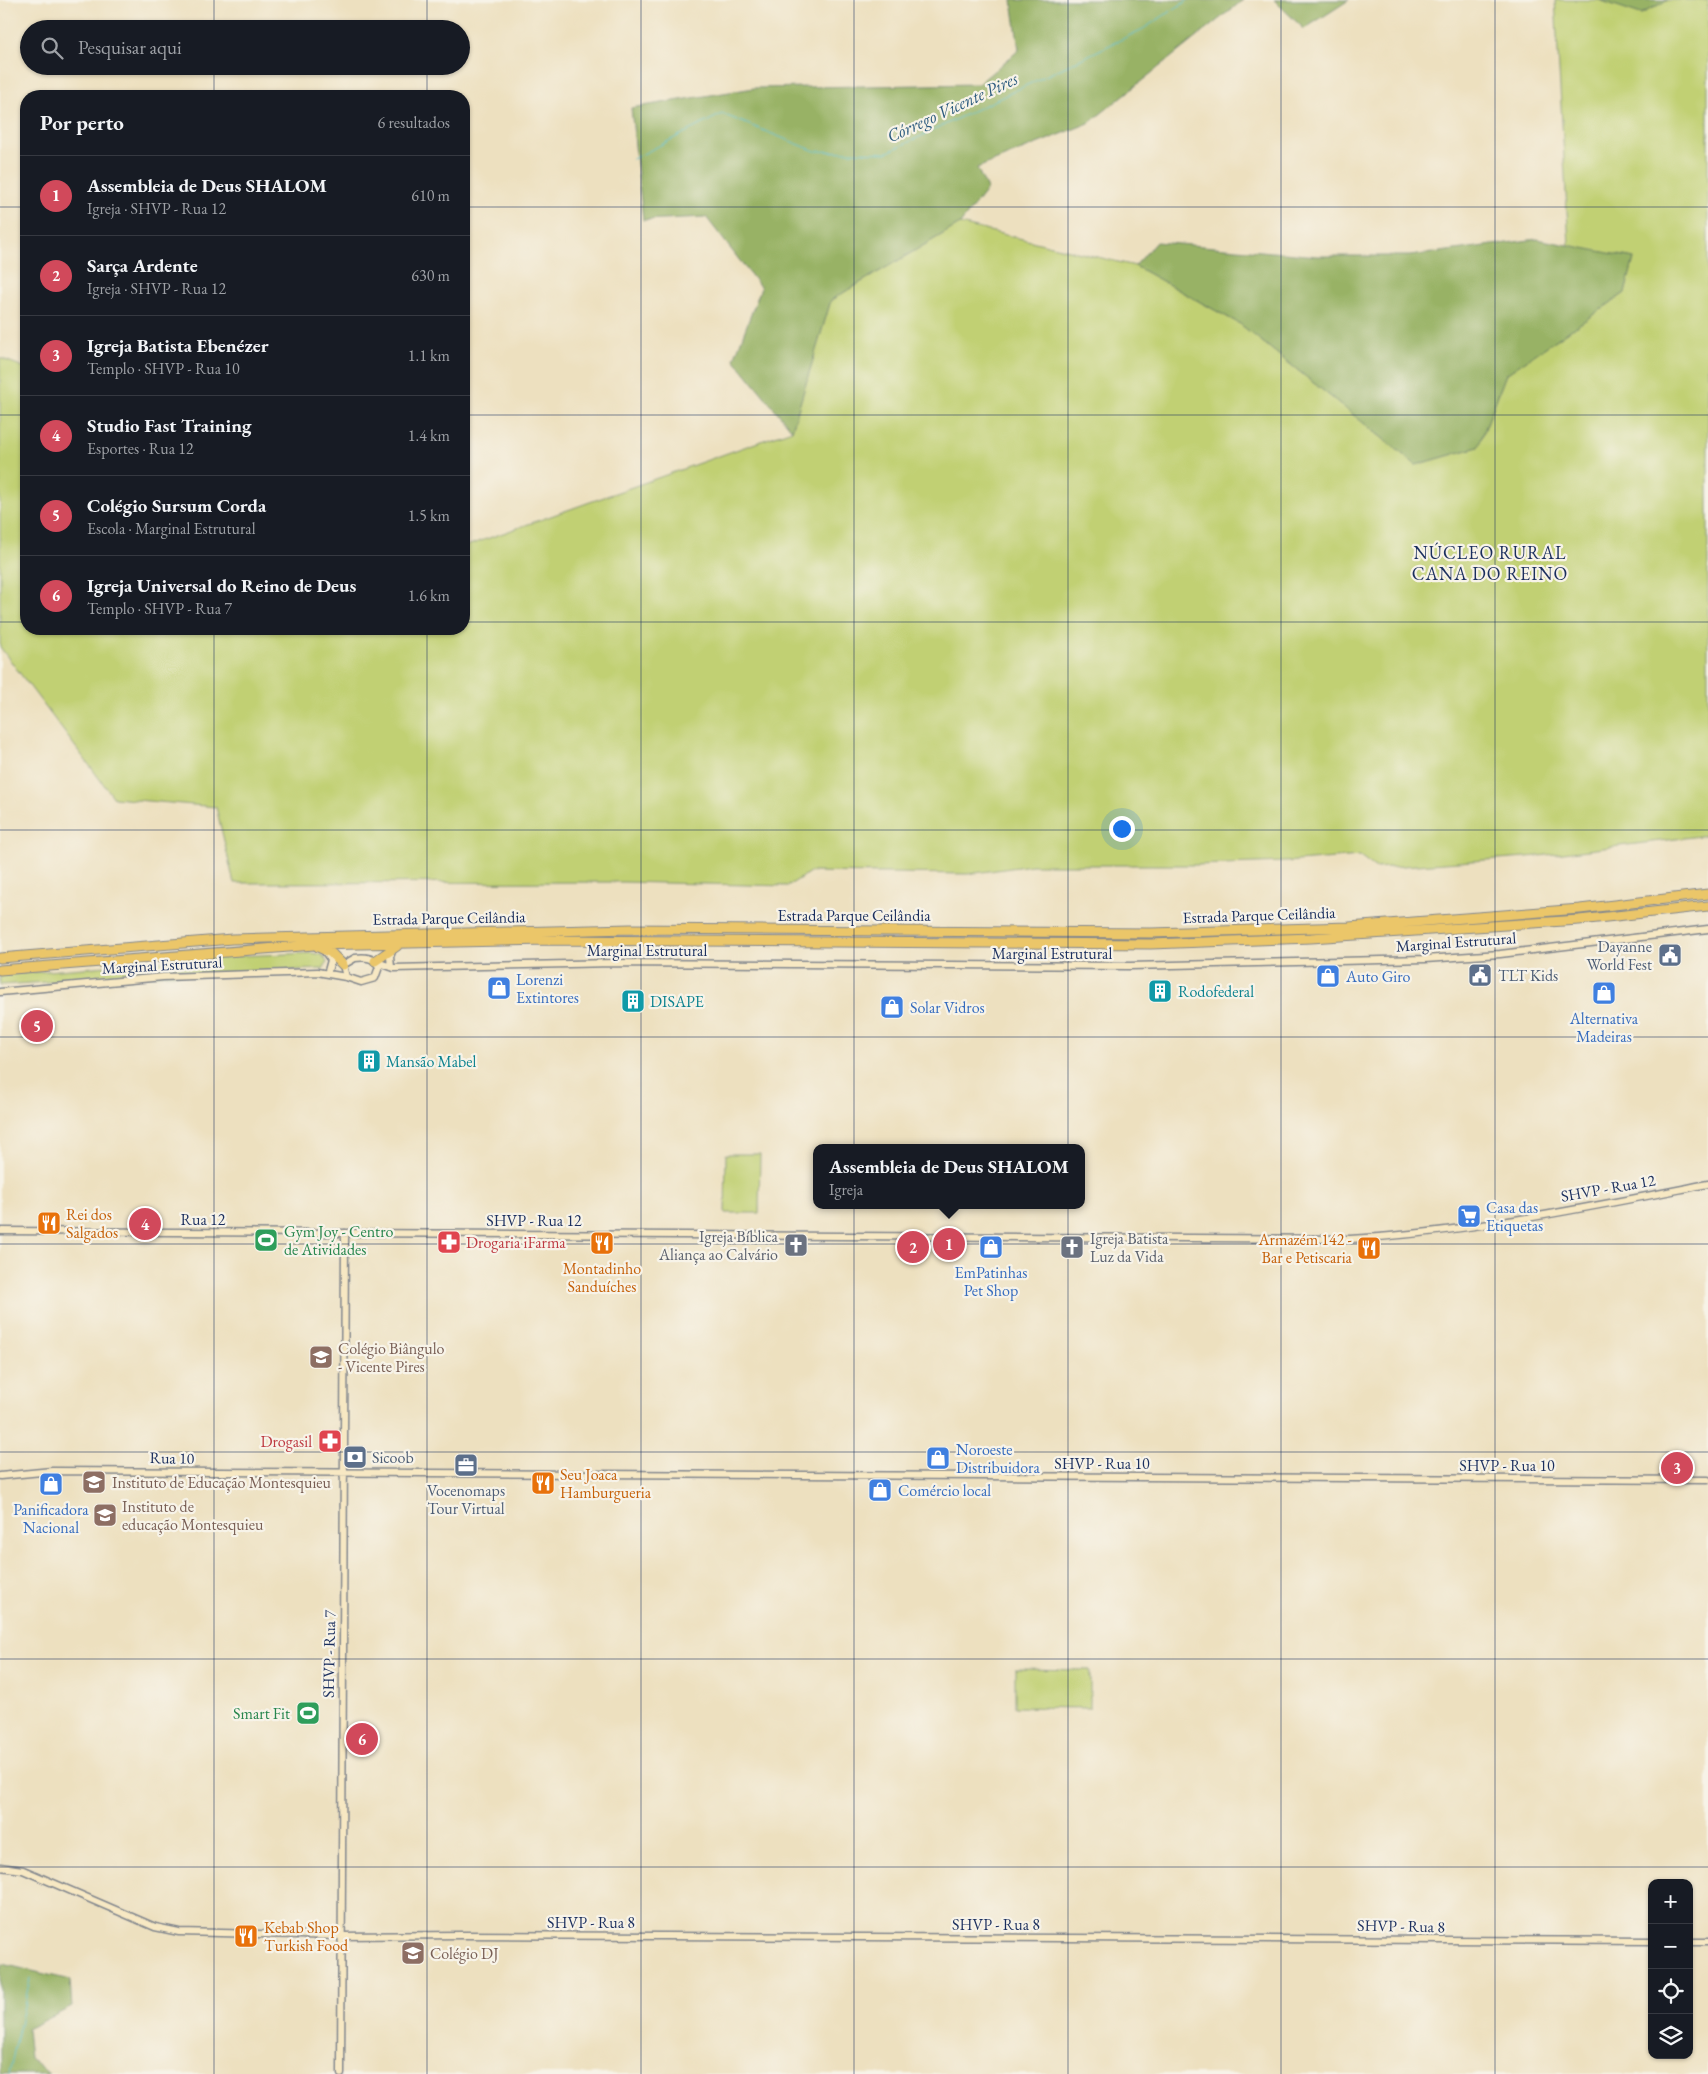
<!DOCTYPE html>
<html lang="pt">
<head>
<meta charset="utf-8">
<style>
	:root { --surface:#171b24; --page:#242831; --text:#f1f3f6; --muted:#9ea1a6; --line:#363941; --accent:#d1495b }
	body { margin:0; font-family:"EB Garamond",serif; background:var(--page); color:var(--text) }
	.controls { position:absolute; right:15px; bottom:15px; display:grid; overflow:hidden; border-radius:10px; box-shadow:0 1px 4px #0004 }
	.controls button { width:45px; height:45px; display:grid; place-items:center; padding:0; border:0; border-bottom:1px solid var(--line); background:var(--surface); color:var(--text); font:25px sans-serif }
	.you { position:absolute; left:1121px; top:828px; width:18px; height:18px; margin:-12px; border:4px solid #fff; border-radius:50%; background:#1a73e8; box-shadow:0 0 0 8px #1a73e833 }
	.badge { display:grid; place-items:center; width:32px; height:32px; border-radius:50%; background:var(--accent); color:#fff; font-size:16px; font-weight:700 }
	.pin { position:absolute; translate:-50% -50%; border:2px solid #fff; box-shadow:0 1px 5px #0006 }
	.popup { position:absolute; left:813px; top:1144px; width:272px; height:65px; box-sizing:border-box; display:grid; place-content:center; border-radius:10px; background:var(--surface); filter:drop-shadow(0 1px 4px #0005); font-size:16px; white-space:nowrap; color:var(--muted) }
	.popup b { font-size:19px; color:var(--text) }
	.popup::after { content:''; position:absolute; left:50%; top:100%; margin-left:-10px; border:10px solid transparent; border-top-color:var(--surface) }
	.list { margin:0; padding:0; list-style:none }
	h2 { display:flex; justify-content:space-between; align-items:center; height:65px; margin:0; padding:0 20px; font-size:21px }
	h2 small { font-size:16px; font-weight:400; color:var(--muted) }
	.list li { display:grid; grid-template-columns:32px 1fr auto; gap:15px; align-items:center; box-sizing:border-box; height:80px; padding:0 20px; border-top:1px solid var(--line) }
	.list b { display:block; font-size:19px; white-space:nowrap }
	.list p { margin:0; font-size:16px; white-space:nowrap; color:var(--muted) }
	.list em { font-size:16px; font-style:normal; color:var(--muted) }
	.icon { flex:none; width:28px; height:28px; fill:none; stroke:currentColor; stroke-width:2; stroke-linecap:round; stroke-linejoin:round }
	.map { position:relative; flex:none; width:1708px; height:2074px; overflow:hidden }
	.search { position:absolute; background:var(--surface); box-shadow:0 1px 4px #0004; left:20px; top:20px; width:450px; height:55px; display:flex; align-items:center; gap:12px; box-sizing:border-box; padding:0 18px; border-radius:28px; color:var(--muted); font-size:19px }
	.panel { position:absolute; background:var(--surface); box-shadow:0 1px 4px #0004; left:20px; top:90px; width:450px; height:545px; border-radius:20px }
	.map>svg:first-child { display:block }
</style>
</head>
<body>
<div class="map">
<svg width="1708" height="2074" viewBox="0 0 1708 2074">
	<rect width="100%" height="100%" fill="#f7f3e8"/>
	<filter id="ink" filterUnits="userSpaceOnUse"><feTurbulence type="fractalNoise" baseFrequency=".02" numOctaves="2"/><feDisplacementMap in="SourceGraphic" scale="10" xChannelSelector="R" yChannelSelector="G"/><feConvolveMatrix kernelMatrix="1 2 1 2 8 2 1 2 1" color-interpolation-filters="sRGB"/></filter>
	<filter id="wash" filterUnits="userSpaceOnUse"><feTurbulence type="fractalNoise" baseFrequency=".0096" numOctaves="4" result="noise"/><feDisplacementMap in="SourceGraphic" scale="20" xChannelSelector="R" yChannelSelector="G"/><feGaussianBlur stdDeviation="1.12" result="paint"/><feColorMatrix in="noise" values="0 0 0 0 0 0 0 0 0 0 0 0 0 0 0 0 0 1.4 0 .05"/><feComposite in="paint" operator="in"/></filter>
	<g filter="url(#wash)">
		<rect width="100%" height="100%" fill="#ede0bf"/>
		<path fill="#c1d073" stroke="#6e8068" d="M 1555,0 L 1599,0 L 1641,14 L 1668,0 L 1708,0 L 1708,835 L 1539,856 L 1376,868 L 1360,856 L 1285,862 L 1195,865 L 1032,865 L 968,874 L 810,872 L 788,886 L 623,882 L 234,883 L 216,807 L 114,798 L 0,647 L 0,358 L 26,368 L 26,629 L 464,629 L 464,547 L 792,430 L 831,300 L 960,224 L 1135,266 L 1240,324 L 1416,465 L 1478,447 L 1506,374 L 1625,293 L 1634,258 L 1569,246 Z
			M 312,953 L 322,955 L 327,962 L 323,969 L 160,975 L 0,985 L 0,975 L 213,957 Z
			M 726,1154 L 760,1154 L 759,1213 L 725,1213 Z
			M 1015,1669 L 1090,1670 L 1090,1708 L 1015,1707 Z"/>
		<path fill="#98b265" stroke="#5a7062" d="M 1012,0 L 1243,0 L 1089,123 L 977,168 L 987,189 L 960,224 L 831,300 L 792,430 L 734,359 L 761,288 L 706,217 L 643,220 L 631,108 L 754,88 L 978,84 L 1019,50 Z
			M 1274,0 L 1349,0 L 1304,29 Z
			M 1599,0 L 1668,0 L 1641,14 Z
			M 1537,239 L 1634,258 L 1625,293 L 1506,374 L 1478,447 L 1416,465 L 1240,324 L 1135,266 L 1156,242 L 1318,256 L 1410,256 Z
			M 3,1964 L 70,1980 L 72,2007 L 27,2029 L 30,2058 L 49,2074 L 0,2074 L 0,1970 Z"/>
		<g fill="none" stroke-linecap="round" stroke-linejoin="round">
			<path stroke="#51beca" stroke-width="1" d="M 633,159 L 722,114 L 815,151 L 886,153 L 1143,29 L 1188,0
				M 9,2074 L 30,1979"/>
		</g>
	</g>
	<g filter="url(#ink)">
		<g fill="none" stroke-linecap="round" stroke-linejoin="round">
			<g stroke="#84888e" stroke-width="9">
				<path id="secondary" d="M 325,952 L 331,960 L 328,971
					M 355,958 C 365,957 375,957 379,967 L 375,978 L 361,982 L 346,977 L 343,965 Z
					M 377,962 L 394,968 L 613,963 L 1130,966 L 1425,959 L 1500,954 L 1708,929
					M 391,967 L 390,957 L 393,949
					M 0,992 L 163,977 L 317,972 L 346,977
					M 0,1231 L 1350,1239 C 1470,1232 1590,1207 1708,1184
					M 0,1476 L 52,1471 L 1708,1480
					M 0,1867 L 23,1870 L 155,1927 L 179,1932 L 341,1936 L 462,1935 L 1652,1941
					M 1689,1941 L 1708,1941
					M 341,2074 L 345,1233"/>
			</g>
			<g stroke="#84888e" stroke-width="11">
				<path id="highway" d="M 318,947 L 331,953 L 343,965
					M 0,958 L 232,939 L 630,929 L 1151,933 L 1349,927 L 1580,909 L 1708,894
					M 375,961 L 397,946
					M 0,970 L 314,945 L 545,940 L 1151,944 L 1311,938 L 1579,920 L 1708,906"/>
			</g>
			<use href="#secondary" stroke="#f7e8c3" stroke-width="6"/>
			<use href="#highway" stroke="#ebc669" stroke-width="9"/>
		</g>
	</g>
	<path fill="none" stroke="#1b2f5e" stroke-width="1" stroke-opacity="0.55" d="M 214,0 L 214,29M 427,0 L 427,29M 641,0 L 641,2074M 854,0 L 854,2074M 1068,0 L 1068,2074M 1281,0 L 1281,2074M 1495,0 L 1495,2074M 214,66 L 214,96M 427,66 L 427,96M 0,207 L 26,207M 464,207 L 1708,207M 0,415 L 26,415M 464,415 L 1708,415M 0,622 L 26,622M 464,622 L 1708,622M 214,629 L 214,2074M 427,629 L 427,2074M 0,830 L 1708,830M 0,1037 L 1708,1037M 0,1244 L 1708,1244M 0,1452 L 1708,1452M 0,1659 L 1708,1659M 0,1867 L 1708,1867"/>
	<defs>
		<g id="civic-square" transform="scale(1.25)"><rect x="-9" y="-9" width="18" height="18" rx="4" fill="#5c6f8a" stroke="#f7f3e8"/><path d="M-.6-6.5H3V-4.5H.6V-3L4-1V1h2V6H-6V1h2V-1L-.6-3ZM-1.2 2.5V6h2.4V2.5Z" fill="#fff"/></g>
		<g id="shop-square" transform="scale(1.25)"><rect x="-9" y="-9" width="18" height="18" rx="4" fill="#3f7fe0" stroke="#f7f3e8"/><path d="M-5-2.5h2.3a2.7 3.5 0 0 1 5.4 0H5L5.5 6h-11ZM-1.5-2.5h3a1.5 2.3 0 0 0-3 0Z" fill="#fff"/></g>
		<g id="building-square" transform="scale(1.25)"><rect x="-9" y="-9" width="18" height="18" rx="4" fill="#0f9aa8" stroke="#f7f3e8"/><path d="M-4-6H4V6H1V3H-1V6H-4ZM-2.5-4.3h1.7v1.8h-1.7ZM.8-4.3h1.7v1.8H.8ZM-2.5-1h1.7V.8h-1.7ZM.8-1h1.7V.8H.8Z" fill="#fff"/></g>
		<g id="supermarket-square" transform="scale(1.25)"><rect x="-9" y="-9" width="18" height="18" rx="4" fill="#3f7fe0" stroke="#f7f3e8"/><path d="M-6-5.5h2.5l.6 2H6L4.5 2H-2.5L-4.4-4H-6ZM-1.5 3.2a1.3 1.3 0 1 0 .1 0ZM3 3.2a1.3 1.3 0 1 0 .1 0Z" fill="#fff"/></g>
		<g id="restaurant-square" transform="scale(1.25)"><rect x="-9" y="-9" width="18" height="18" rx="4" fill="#e8710a" stroke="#f7f3e8"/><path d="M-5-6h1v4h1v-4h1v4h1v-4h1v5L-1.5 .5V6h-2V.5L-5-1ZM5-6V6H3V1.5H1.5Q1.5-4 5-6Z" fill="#fff"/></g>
		<g id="stadium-square" transform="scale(1.25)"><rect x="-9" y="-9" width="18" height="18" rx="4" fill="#2e9e5b" stroke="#f7f3e8"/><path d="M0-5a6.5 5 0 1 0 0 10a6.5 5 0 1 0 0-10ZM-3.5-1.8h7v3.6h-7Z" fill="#fff"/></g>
		<g id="pharmacy-square" transform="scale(1.25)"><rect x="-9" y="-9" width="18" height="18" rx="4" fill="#e0444e" stroke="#f7f3e8"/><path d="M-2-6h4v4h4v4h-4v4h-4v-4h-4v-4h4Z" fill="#fff"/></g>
		<g id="church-square" transform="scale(1.25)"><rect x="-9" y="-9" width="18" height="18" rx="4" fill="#6b7280" stroke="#f7f3e8"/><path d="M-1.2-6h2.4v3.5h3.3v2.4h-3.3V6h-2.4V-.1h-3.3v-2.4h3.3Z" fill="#fff"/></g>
		<g id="school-square" transform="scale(1.25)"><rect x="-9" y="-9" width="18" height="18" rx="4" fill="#8d6e63" stroke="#f7f3e8"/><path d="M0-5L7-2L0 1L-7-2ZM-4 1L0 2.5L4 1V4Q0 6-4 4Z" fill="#fff"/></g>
		<g id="bank-square" transform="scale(1.25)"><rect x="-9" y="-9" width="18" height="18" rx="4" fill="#5c6f8a" stroke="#f7f3e8"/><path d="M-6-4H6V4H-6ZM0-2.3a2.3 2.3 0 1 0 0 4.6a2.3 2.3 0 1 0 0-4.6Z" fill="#fff"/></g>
		<g id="office-square" transform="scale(1.25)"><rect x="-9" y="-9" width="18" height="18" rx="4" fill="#5c6f8a" stroke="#f7f3e8"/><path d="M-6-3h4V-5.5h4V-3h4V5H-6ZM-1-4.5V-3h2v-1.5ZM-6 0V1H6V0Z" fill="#fff"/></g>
	</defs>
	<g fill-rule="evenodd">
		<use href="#civic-square" x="1670" y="955"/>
		<use href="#civic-square" x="1480" y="975"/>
		<use href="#shop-square" x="1328" y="976"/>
		<use href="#shop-square" x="499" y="988"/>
		<use href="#building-square" x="1160" y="991"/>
		<use href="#shop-square" x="1604" y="993"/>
		<use href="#building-square" x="633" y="1001"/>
		<use href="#shop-square" x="892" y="1007"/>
		<use href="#building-square" x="369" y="1061"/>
		<use href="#supermarket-square" x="1469" y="1216"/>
		<use href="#restaurant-square" x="49" y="1223"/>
		<use href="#stadium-square" x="266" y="1240"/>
		<use href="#pharmacy-square" x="449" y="1242"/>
		<use href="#restaurant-square" x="602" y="1243"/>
		<use href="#church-square" x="796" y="1245"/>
		<use href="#shop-square" x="991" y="1247"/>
		<use href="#church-square" x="1072" y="1247"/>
		<use href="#restaurant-square" x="1369" y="1248"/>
		<use href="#school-square" x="321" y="1357"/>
		<use href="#pharmacy-square" x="330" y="1441"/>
		<use href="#bank-square" x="355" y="1457"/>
		<use href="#shop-square" x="938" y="1458"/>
		<use href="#office-square" x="466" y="1465"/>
		<use href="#school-square" x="94" y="1482"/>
		<use href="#restaurant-square" x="543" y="1483"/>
		<use href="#shop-square" x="51" y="1484"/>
		<use href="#shop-square" x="880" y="1490"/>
		<use href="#school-square" x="105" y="1515"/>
		<use href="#stadium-square" x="308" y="1713"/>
		<use href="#restaurant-square" x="246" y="1936"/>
		<use href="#school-square" x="413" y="1953"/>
	</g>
	<g text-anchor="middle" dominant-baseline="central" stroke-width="4.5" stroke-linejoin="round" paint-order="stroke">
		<g font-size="16" fill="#1b2f5e" stroke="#f7f3e8">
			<text x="854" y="915">Estrada Parque Ceilândia</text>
			<text transform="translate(1259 915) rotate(-2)">Estrada Parque Ceilândia</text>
			<text transform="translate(449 918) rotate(-1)">Estrada Parque Ceilândia</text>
			<text transform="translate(1456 942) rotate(-4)">Marginal Estrutural</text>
			<text x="647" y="950">Marginal Estrutural</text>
			<text x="1052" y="953">Marginal Estrutural</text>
			<text transform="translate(162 965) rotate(-3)">Marginal Estrutural</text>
			<text transform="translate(1608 1188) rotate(-10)">SHVP - Rua 12</text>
			<text x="203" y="1219">Rua 12</text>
			<text x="534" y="1220">SHVP - Rua 12</text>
			<text transform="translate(172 1458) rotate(1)">Rua 10</text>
			<text x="1102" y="1463">SHVP - Rua 10</text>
			<text x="1507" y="1465">SHVP - Rua 10</text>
			<text transform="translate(329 1654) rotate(-89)">SHVP - Rua 7</text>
			<text x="591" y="1922">SHVP - Rua 8</text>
			<text x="996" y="1924">SHVP - Rua 8</text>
			<text transform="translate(1401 1926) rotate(1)">SHVP - Rua 8</text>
		</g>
		<g font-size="16" fill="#4e5e75" stroke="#f7f3e8" text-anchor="start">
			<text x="1652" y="946" text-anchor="end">Dayanne<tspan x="1652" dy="18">World Fest</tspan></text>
			<text x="1498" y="975">TLT Kids</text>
			<text x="372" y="1457">Sicoob</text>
			<text x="466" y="1490" text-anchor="middle">Vocenomaps<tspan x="466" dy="18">Tour Virtual</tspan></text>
		</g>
		<g font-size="16" fill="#366cbe" stroke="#f7f3e8" text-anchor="start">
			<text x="1346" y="976">Auto Giro</text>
			<text x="516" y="979">Lorenzi<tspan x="516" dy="18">Extintores</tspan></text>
			<text x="910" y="1007">Solar Vidros</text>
			<text x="1604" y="1018" text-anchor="middle">Alternativa<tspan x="1604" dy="18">Madeiras</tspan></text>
			<text x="1486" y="1207">Casa das<tspan x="1486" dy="18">Etiquetas</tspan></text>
			<text x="991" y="1272" text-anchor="middle">EmPatinhas<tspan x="991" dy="18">Pet Shop</tspan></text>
			<text x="956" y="1449">Noroeste<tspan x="956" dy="18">Distribuidora</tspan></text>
			<text x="898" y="1490">Comércio local</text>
			<text x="51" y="1509" text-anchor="middle">Panificadora<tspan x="51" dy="18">Nacional</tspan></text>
		</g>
		<g font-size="16" fill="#0d838f" stroke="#f7f3e8" text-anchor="start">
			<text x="1178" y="991">Rodofederal</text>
			<text x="650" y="1001">DISAPE</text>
			<text x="386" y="1061">Mansão Mabel</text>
		</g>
		<g font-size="16" fill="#c56008" stroke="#f7f3e8" text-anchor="start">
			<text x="66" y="1214">Rei dos<tspan x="66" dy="18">Salgados</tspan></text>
			<text x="1352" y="1239" text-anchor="end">Armazém 142 -<tspan x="1352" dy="18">Bar e Petiscaria</tspan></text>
			<text x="602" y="1268" text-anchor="middle">Montadinho<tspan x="602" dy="18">Sanduíches</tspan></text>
			<text x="560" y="1474">Seu Joaca<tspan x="560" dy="18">Hamburgueria</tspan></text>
			<text x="264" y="1927">Kebab Shop<tspan x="264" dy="18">Turkish Food</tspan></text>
		</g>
		<g font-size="16" fill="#27864d" stroke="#f7f3e8" text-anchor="start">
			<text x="284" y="1231">Gym Joy - Centro<tspan x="284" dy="18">de Atividades</tspan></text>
			<text x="290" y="1713" text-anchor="end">Smart Fit</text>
		</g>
		<g font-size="16" fill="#5b616d" stroke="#f7f3e8" text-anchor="end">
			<text x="778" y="1236">Igreja Bíblica<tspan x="778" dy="18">Aliança ao Calvário</tspan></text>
			<text x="1090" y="1238" text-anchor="start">Igreja Batista<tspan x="1090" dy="18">Luz da Vida</tspan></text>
		</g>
		<g font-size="16" fill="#be3a42" stroke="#f7f3e8" text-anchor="start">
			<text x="466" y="1242">Drogaria iFarma</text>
			<text x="312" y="1441" text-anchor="end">Drogasil</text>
		</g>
		<g font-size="16" fill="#785e54" stroke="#f7f3e8" text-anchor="start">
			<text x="338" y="1348">Colégio Biângulo<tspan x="338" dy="18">- Vicente Pires</tspan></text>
			<text x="112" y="1482">Instituto de Educação Montesquieu</text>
			<text x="122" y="1506">Instituto de<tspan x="122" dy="18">educação Montesquieu</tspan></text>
			<text x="430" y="1953">Colégio DJ</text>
		</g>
		<g font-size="18" font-style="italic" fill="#2b5a7e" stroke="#f7f3e8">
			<text transform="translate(952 107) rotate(-25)">Córrego Vicente Pires</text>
		</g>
		<g font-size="18" letter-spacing="1" fill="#1b2f5e" stroke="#f7f3e8">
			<text x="1490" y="552">NÚCLEO RURAL<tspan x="1490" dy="21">CANA DO REINO</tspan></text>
		</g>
	</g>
</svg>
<div class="controls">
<button>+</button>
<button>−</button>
<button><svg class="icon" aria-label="locate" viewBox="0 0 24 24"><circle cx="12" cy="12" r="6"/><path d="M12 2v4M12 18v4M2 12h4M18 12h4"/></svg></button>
<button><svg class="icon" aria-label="layers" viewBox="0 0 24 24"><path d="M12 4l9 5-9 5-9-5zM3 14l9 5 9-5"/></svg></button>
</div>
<div class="you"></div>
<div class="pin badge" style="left:949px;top:1244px">1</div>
<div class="popup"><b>Assembleia de Deus SHALOM</b>Igreja</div>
<div class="pin badge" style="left:913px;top:1247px">2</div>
<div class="pin badge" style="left:1677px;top:1468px">3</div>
<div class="pin badge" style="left:145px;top:1224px">4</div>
<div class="pin badge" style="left:37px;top:1026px">5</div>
<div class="pin badge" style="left:362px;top:1739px">6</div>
<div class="search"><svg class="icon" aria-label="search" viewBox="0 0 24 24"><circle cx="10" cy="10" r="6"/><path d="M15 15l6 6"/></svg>Pesquisar aqui</div>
<section class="panel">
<h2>Por perto<small>6 resultados</small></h2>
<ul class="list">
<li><span class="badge">1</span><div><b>Assembleia de Deus SHALOM</b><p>Igreja · SHVP - Rua 12</p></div><em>610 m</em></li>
<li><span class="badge">2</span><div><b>Sarça Ardente</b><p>Igreja · SHVP - Rua 12</p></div><em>630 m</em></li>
<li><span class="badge">3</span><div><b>Igreja Batista Ebenézer</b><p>Templo · SHVP - Rua 10</p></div><em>1.1 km</em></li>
<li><span class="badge">4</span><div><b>Studio Fast Training</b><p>Esportes · Rua 12</p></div><em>1.4 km</em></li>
<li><span class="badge">5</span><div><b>Colégio Sursum Corda</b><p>Escola · Marginal Estrutural</p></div><em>1.5 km</em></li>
<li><span class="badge">6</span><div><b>Igreja Universal do Reino de Deus</b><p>Templo · SHVP - Rua 7</p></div><em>1.6 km</em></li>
</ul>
</section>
</div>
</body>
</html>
